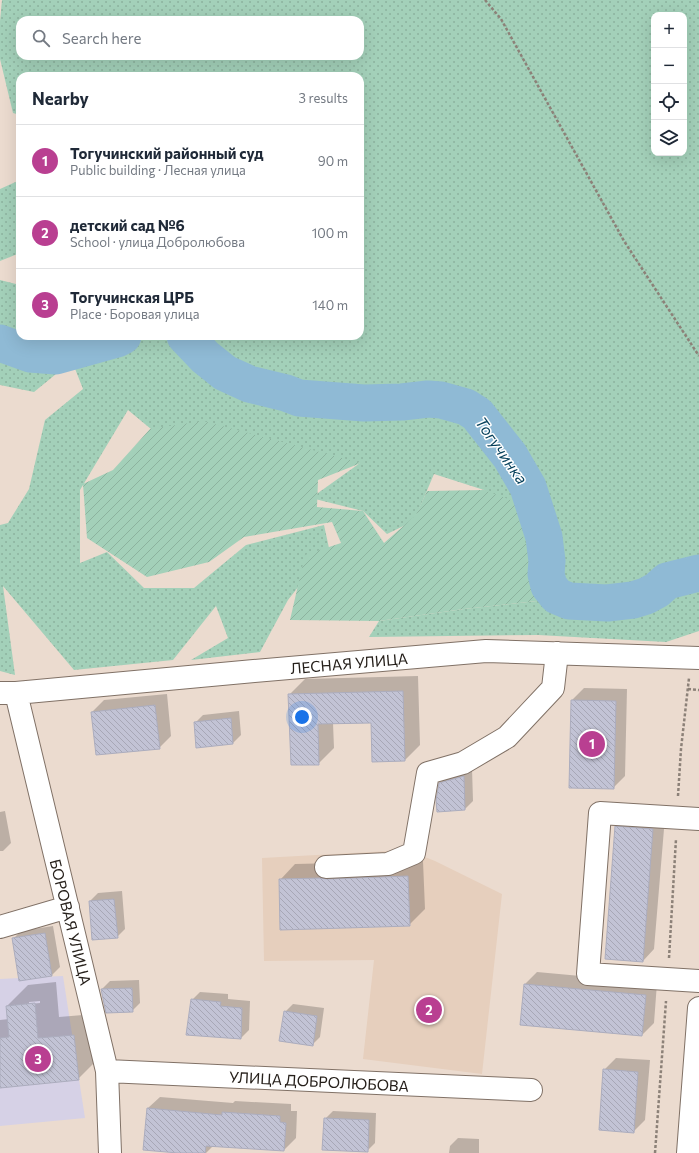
<!DOCTYPE html>
<html lang="en">
<head>
<meta charset="utf-8">
<style>
	:root { --surface:#fff; --page:#f2f2f3; --text:#1f2937; --muted:#747a83; --line:#e0e1e3; --accent:#b93f91 }
	body { margin:0; font-family:Commissioner,sans-serif; background:var(--page); color:var(--text) }
	.controls { position:absolute; right:12px; top:12px; display:grid; overflow:hidden; border-radius:8px; box-shadow:0 4px 16px #0002 }
	.controls button { width:36px; height:36px; display:grid; place-items:center; padding:0; border:0; border-bottom:1px solid var(--line); background:var(--surface); color:var(--text); font:20px sans-serif }
	.you { position:absolute; left:302px; top:717px; width:14px; height:14px; margin:-10px; border:3px solid #fff; border-radius:50%; background:#1a73e8; box-shadow:0 0 0 6px #1a73e833 }
	.badge { display:grid; place-items:center; width:26px; height:26px; border-radius:50%; background:var(--accent); color:#fff; font-size:13px; font-weight:700 }
	.pin { position:absolute; translate:-50% -50%; border:2px solid #fff; box-shadow:0 1px 4px #0006 }
	.list { margin:0; padding:0; list-style:none }
	h2 { display:flex; justify-content:space-between; align-items:center; height:52px; margin:0; padding:0 16px; font-size:17px }
	h2 small { font-size:13px; font-weight:400; color:var(--muted) }
	.list li { display:grid; grid-template-columns:26px 1fr auto; gap:12px; align-items:center; box-sizing:border-box; height:72px; padding:0 16px; border-top:1px solid var(--line) }
	.list b { display:block; font-size:15px; white-space:nowrap }
	.list p { margin:0; font-size:13px; white-space:nowrap; color:var(--muted) }
	.list em { font-size:13px; font-style:normal; color:var(--muted) }
	.icon { flex:none; width:22px; height:22px; fill:none; stroke:currentColor; stroke-width:2; stroke-linecap:round; stroke-linejoin:round }
	.map { position:relative; flex:none; width:699px; height:1153px; overflow:hidden }
	.search { position:absolute; background:var(--surface); box-shadow:0 4px 16px #0002; left:16px; top:16px; width:348px; height:44px; display:flex; align-items:center; gap:10px; box-sizing:border-box; padding:0 14px; border-radius:12px; color:var(--muted); font-size:15px }
	.panel { position:absolute; background:var(--surface); box-shadow:0 4px 16px #0002; left:16px; top:72px; width:348px; height:268px; border-radius:12px }
	.map>svg:first-child { display:block }
</style>
</head>
<body>
<div class="map">
<svg width="699" height="1153" viewBox="0 0 699 1153">
	<defs>
		<pattern id="grass-dots" width="8" height="8" patternUnits="userSpaceOnUse"><rect width="8" height="8" fill="#a3d0b9"/><path d="M2 2h.1M6 6h.1" fill="none" stroke="#8cb29e" stroke-width="1.8" stroke-linecap="round"/></pattern>
		<pattern id="garden-furrows" width="10" height="10" patternUnits="userSpaceOnUse"><rect width="10" height="10" fill="#a3d0b9"/><path d="M-1 1l2-2M0 10L10 0M9 11l2-2" fill="none" stroke="#8cb29e"/></pattern>
		<pattern id="building-back-hatch" width="6" height="6" patternUnits="userSpaceOnUse"><rect width="6" height="6" fill="#c2c3d5"/><path d="M-1 5l2 2M0 0l6 6M5-1l2 2" fill="none" stroke="#a7a7b6"/></pattern>
	</defs>
	<rect width="100%" height="100%" fill="#ebdbcf"/>
	<path fill="#e6cfbd" d="M 407,850 L 435,861 L 502,894 L 482,1074 L 363,1059 L 374,960 L 264,961 L 262,858 Z"/>
	<path fill="#d6d1e6" d="M 63,976 L 85,1118 L 0,1126 L 0,979 Z"/>
	<path fill="url(#grass-dots)" fill-rule="evenodd" d="M 2,0 L 699,0 L 699,631 L 666,642 L 538,635 L 369,637 L 379,621 L 464,609 L 546,600 L 484,490 L 434,474 L 414,521 L 387,534 L 363,511 L 311,498 L 360,463 L 169,444 L 128,410 L 80,490 L 80,563 L 107,552 L 144,588 L 194,588 L 246,545 L 324,525 L 329,548 L 288,600 L 260,652 L 191,660 L 228,638 L 216,606 L 173,660 L 74,670 L 3,586 L 15,675 L 0,671 L 0,525 L 8,523 L 29,489 L 45,420 L 83,389 L 72,361 L 34,392 L 0,385 L 0,280 L 20,285 L 20,336 L 360,336 L 360,76 L 20,76 L 20,115 L 13,113 L 0,59 L 0,21 ZM 654,15 L 684,15 L 684,153 L 654,153 ZM 20,20 L 360,20 L 360,56 L 20,56 Z
		M 20,180 L 20,253 L 0,261 L 0,189 Z"/>
	<path fill="url(#garden-furrows)" d="M 203,421 L 361,463 L 318,480 L 317,507 L 363,511 L 384,543 L 416,515 L 427,491 L 484,490 L 519,503 L 523,536 L 546,600 L 464,609 L 379,621 L 290,620 L 305,555 L 341,543 L 332,522 L 244,537 L 209,562 L 147,577 L 87,538 L 83,484 L 113,470 L 150,429 Z"/>
	<path fill="#0003" fill-rule="evenodd" d="M 418,676 L 420,745 L 405,760 L 372,722 L 333,723 L 334,748 L 318,764 L 289,695 L 305,679 Z
		M 584,688 L 627,689 L 625,776 L 613,788 L 572,700 Z
		M 167,694 L 171,736 L 159,748 L 92,712 L 104,700 Z
		M 239,711 L 241,735 L 233,743 L 197,746 L 195,723 L 203,715 Z
		M 472,768 L 473,801 L 465,809 L 438,811 L 440,783 L 448,775 Z
		M 5,811 L 11,843 L 3,851 L 0,851 L 0,812 Z
		M 628,815 L 665,817 L 654,949 L 643,961 L 616,827 Z
		M 423,861 L 425,909 L 409,925 L 280,880 L 295,864 L 337,863 L 343,864 Z
		M 122,891 L 125,929 L 117,937 L 90,901 L 98,893 Z
		M 53,926 L 60,967 L 52,975 L 13,939 L 21,931 Z
		M 537,972 L 657,983 L 654,1023 L 642,1035 L 521,1024 L 525,984 Z
		M 139,980 L 140,1003 L 132,1011 L 107,1012 L 102,989 L 110,981 Z
		M 56,982 L 59,1017 L 95,1014 L 99,1058 L 78,1079 L 0,1087 L 0,1020 L 9,1019 L 7,1006 L 28,985 ZM 40,1001 L 40,1003 L 29,1004 L 29,1002 Z
		M 200,992 L 228,994 L 228,999 L 250,1001 L 249,1030 L 241,1038 L 192,1000 Z
		M 293,1004 L 324,1008 L 320,1037 L 312,1045 L 285,1012 Z
		M 616,1058 L 650,1060 L 645,1120 L 633,1132 L 604,1070 Z
		M 160,1097 L 233,1103 L 235,1101 L 291,1104 L 291,1111 L 297,1111 L 296,1138 L 284,1150 L 214,1145 L 206,1153 L 189,1153 L 148,1108 Z
		M 333,1111 L 376,1113 L 375,1143 L 367,1151 L 325,1119 Z
		M 458,1138 L 479,1139 L 479,1153 L 449,1153 L 450,1146 Z"/>
	<g fill="none" stroke-linecap="round" stroke-linejoin="round">
		<path stroke="#8fbad5" stroke-width="37" d="M 185,336 L 205,357 L 225,373 L 249,384 L 286,393 L 299,398 L 364,403 L 402,402 L 428,399 L 441,400 L 466,407 L 477,414 L 510,456 L 528,487 L 544,537 L 547,561 L 546,574 L 549,586 L 557,596 L 569,601 L 607,603 L 633,600 L 646,596 L 657,590 L 667,581 L 699,573
			M 0,343 L 30,354 L 56,356 L 117,339 L 123,336"/>
	</g>
	<path fill="url(#building-back-hatch)" stroke="#acadbe" d="M 403,691 L 405,761 L 372,762 L 371,723 L 318,724 L 319,765 L 291,765 L 288,694 Z
		M 571,700 L 616,701 L 614,789 L 569,788 Z
		M 155,705 L 160,749 L 96,755 L 91,712 Z
		M 231,718 L 233,744 L 196,748 L 194,722 Z
		M 464,776 L 465,810 L 437,812 L 436,800 L 439,783 Z
		M 615,826 L 653,829 L 643,962 L 605,959 Z
		M 408,876 L 410,926 L 280,930 L 279,879 L 321,878 L 327,879 Z
		M 114,899 L 118,938 L 92,940 L 89,901 Z
		M 45,933 L 52,976 L 19,981 L 12,938 Z
		M 524,984 L 646,995 L 642,1036 L 520,1025 Z
		M 132,988 L 133,1012 L 106,1013 L 101,989 Z
		M 191,999 L 221,1002 L 220,1006 L 242,1008 L 241,1039 L 186,1035 Z
		M 35,1003 L 38,1038 L 74,1035 L 79,1080 L 0,1088 L 0,1038 L 9,1037 L 6,1006 Z
		M 284,1011 L 317,1016 L 313,1046 L 279,1041 Z
		M 603,1069 L 638,1072 L 634,1133 L 599,1130 Z
		M 147,1108 L 222,1115 L 222,1112 L 280,1116 L 280,1122 L 286,1123 L 284,1151 L 206,1146 L 205,1153 L 178,1153 L 143,1150 Z
		M 324,1118 L 369,1120 L 368,1152 L 322,1150 Z"/>
	<g fill="none" stroke-linecap="round" stroke-linejoin="round">
		<g stroke="#807166" stroke-width="24">
			<path id="minor" d="M 0,693 L 16,693 L 254,671 L 486,651 L 699,658
				M 16,693 L 107,1071 L 110,1153
				M 699,819 L 600,813 L 588,974 L 699,981
				M 326,867 L 388,864 L 414,853 L 428,773 L 463,763 L 507,737 L 553,688 L 557,653
				M 0,927 L 68,907
				M 107,1071 L 531,1090
				M 688,1153 L 699,1008"/>
		</g>
		<path stroke="#8c8178" stroke-width="2.5" stroke-dasharray="3 2" stroke-linecap="butt" d="M 485,0 L 501,19 L 624,241 L 699,356
			M 688,689 L 699,690
			M 678,796 L 681,749 L 689,678
			M 669,958 L 676,839
			M 655,1153 L 666,1001"/>
		<use href="#minor" stroke="#fff" stroke-width="22"/>
	</g>
	<g text-anchor="middle" dominant-baseline="central" stroke-width="3" stroke-linejoin="round" paint-order="stroke">
		<g font-size="15" fill="#26201b" stroke="#fff">
			<text transform="translate(349 663) rotate(-5)">ЛЕСНАЯ УЛИЦА</text>
			<text transform="translate(71 922) rotate(76)">БОРОВАЯ УЛИЦА</text>
			<text transform="translate(319 1081) rotate(3)">УЛИЦА ДОБРОЛЮБОВА</text>
		</g>
		<g font-size="16" font-style="italic" fill="#043f5a" stroke="#fff">
			<text transform="translate(502 450) rotate(55)">Тогучинка</text>
		</g>
	</g>
</svg>
<div class="controls">
<button>+</button>
<button>−</button>
<button><svg class="icon" aria-label="locate" viewBox="0 0 24 24"><circle cx="12" cy="12" r="6"/><path d="M12 2v4M12 18v4M2 12h4M18 12h4"/></svg></button>
<button><svg class="icon" aria-label="layers" viewBox="0 0 24 24"><path d="M12 4l9 5-9 5-9-5zM3 14l9 5 9-5"/></svg></button>
</div>
<div class="you"></div>
<div class="pin badge" style="left:592px;top:744px">1</div>
<div class="pin badge" style="left:429px;top:1010px">2</div>
<div class="pin badge" style="left:38px;top:1059px">3</div>
<div class="search"><svg class="icon" aria-label="search" viewBox="0 0 24 24"><circle cx="10" cy="10" r="6"/><path d="M15 15l6 6"/></svg>Search here</div>
<section class="panel">
<h2>Nearby<small>3 results</small></h2>
<ul class="list">
<li><span class="badge">1</span><div><b>Тогучинский районный суд</b><p>Public building · Лесная улица</p></div><em>90 m</em></li>
<li><span class="badge">2</span><div><b>детский сад №6</b><p>School · улица Добролюбова</p></div><em>100 m</em></li>
<li><span class="badge">3</span><div><b>Тогучинская ЦРБ</b><p>Place · Боровая улица</p></div><em>140 m</em></li>
</ul>
</section>
</div>
</body>
</html>
